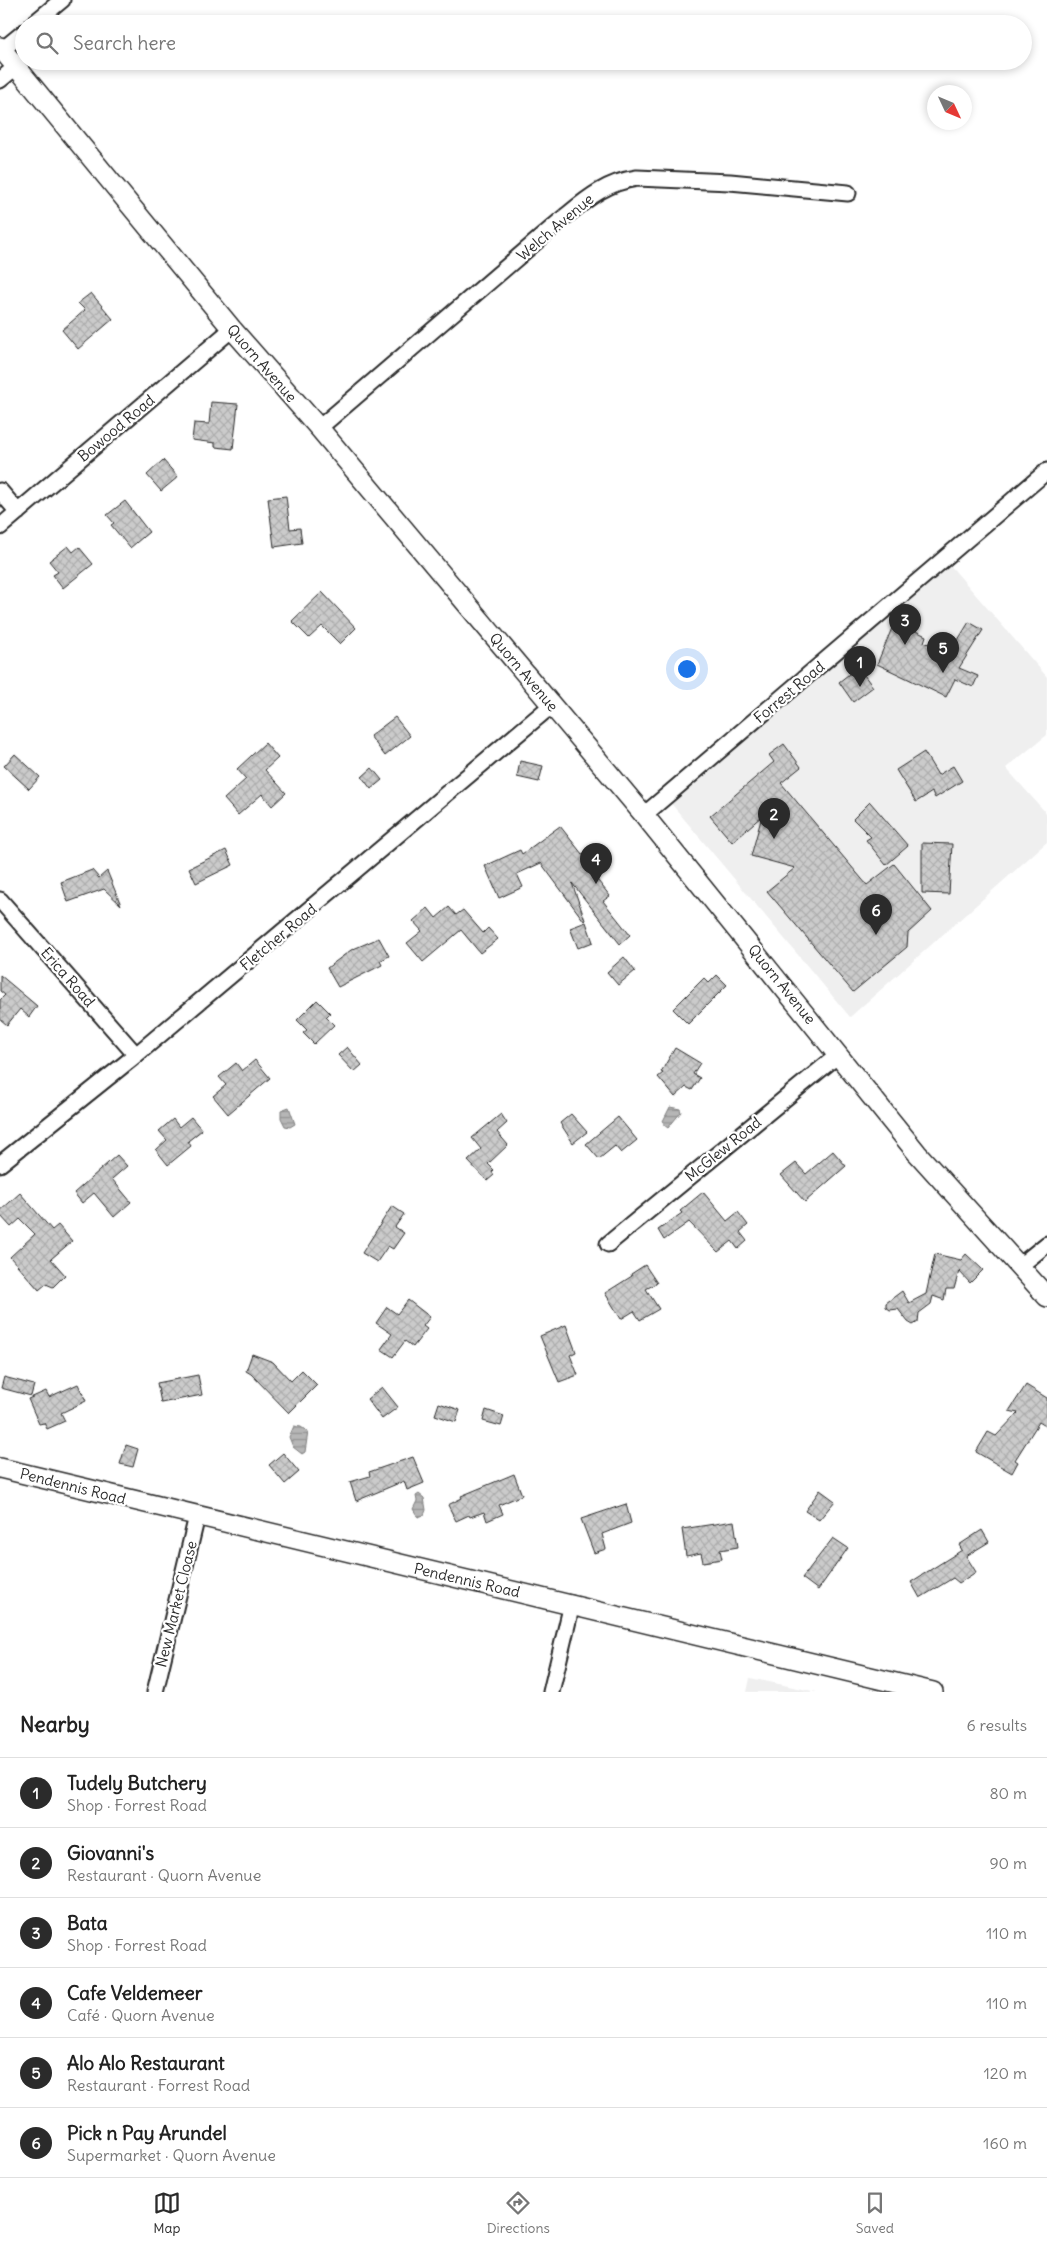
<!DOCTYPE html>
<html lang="en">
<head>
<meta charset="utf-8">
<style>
	:root { --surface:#fff; --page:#f6f6f6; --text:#222; --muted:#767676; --line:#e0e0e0; --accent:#2b2b2b }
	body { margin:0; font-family:Delius,sans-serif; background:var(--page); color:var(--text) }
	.compass { position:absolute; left:927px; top:85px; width:45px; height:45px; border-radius:50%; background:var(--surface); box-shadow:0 2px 8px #0003; rotate:134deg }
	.you { position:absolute; left:686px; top:668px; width:18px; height:18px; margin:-12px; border:4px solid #fff; border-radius:50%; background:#1a73e8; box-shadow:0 0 0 8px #1a73e833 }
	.badge { display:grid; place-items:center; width:32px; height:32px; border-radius:50%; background:var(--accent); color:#fff; font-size:16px; font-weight:700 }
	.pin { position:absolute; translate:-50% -41px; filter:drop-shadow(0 1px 2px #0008) }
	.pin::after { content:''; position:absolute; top:26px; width:18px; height:15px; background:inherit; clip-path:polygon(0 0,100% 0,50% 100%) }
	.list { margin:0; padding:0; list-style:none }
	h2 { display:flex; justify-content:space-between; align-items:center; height:65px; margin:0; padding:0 20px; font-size:21px }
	h2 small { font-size:16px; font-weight:400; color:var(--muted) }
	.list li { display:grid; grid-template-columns:32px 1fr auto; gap:15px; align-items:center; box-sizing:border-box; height:70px; padding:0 20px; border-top:1px solid var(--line) }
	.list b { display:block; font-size:19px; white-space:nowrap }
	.list p { margin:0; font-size:16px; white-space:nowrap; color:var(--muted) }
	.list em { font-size:16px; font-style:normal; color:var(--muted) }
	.icon { flex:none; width:28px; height:28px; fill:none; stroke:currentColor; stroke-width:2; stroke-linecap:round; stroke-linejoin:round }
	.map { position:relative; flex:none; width:1047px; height:1692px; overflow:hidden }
	.search { position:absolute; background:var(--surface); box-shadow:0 2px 8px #0003; left:15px; right:15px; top:15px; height:55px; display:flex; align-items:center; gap:12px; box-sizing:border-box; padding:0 18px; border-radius:28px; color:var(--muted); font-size:19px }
	.sheet { height:485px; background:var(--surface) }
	nav { display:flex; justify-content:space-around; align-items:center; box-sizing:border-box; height:70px; border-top:1px solid var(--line); background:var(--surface); font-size:14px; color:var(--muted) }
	nav a { display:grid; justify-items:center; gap:2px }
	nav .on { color:var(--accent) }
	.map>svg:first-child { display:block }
</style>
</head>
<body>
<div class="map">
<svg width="1047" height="1692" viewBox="0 0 1047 1692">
	<defs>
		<pattern id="water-rules" width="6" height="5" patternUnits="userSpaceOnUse" patternTransform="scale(1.25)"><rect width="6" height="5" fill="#b6b6b6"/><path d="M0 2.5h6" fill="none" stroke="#949494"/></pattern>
		<pattern id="building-cross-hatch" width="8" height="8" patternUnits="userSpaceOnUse" patternTransform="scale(1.25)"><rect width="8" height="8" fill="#cbcbcb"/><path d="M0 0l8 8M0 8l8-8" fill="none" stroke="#aeaeae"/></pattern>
	</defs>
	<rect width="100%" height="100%" fill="#fff"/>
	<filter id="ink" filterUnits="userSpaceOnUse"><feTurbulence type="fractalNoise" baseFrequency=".02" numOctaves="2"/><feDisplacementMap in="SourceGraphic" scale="10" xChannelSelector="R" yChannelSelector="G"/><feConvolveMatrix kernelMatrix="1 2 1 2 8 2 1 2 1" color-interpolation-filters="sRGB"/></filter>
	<g filter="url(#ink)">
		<path fill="#efefef" d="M 949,564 L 1047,677 L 1047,735 L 1006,768 L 1047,814 L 1047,842 L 850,1017 L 669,801 Z
			M 750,1678 L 817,1692 L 747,1692 Z"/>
		<path fill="url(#water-rules)" stroke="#7e7e7e" d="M 289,1107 L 295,1124 L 290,1127 L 285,1126 L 281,1118 L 281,1110 Z
			M 670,1107 L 680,1109 L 681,1112 L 668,1128 L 664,1125 L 663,1121 Z
			M 294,1426 L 301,1427 L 308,1432 L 305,1452 L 302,1454 L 293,1447 L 289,1437 Z
			M 419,1494 L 424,1498 L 426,1510 L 424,1515 L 418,1517 L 413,1509 L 417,1501 L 416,1496 Z"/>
		<path fill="url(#building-cross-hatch)" stroke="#2b2b2b" d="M 91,293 L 113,319 L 78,349 L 62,330 L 85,310 L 78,303 Z
			M 211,402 L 238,404 L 233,449 L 215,447 L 215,443 L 192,440 L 194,423 L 209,424 Z
			M 163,460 L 178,477 L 161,491 L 147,475 Z
			M 286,496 L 290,529 L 300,528 L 302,543 L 274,547 L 268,498 Z
			M 125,501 L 149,532 L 130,548 L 111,525 L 114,523 L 107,515 Z
			M 68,546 L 73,552 L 79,547 L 93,564 L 63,588 L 53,575 L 58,572 L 49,561 Z
			M 322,592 L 356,628 L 340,644 L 322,626 L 309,638 L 292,621 Z
			M 895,621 L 926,636 L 924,642 L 950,653 L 969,622 L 983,630 L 959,668 L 978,676 L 973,687 L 955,679 L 946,697 L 877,664 Z
			M 858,667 L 873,687 L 853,702 L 839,682 Z
			M 395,717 L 410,736 L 385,756 L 370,736 Z
			M 265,743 L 278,758 L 265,770 L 286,793 L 272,806 L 262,794 L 238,815 L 224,799 L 246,779 L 237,769 Z
			M 784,744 L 801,767 L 781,783 L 867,885 L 894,864 L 932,911 L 908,933 L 907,947 L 853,992 L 767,891 L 795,868 L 751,856 L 762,816 L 732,842 L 710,816 L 774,762 L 769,755 Z
			M 924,752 L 938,775 L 953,766 L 962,781 L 935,798 L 932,792 L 916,802 L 896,770 Z
			M 15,754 L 40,777 L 29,789 L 4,766 Z
			M 520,761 L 543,766 L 539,782 L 517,777 Z
			M 372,768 L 382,780 L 371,789 L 362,777 Z
			M 870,802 L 908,846 L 886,865 L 866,840 L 871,837 L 853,819 Z
			M 560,826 L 586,859 L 583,862 L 610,896 L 603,901 L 630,935 L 620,944 L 572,883 L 585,920 L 584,921 L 541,863 L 517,874 L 523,887 L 499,898 L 485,866 L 520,850 L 522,854 Z
			M 922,843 L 952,844 L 949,894 L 922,893 Z
			M 226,850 L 233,865 L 196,883 L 189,868 Z
			M 92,870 L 99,878 L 107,871 L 121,905 L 104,889 L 68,902 L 61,882 Z
			M 449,907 L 456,915 L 463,910 L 483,933 L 488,928 L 498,939 L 480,953 L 461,930 L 423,962 L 407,943 L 422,931 L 413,921 L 428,908 L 436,918 Z
			M 586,922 L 593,942 L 578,948 L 570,928 Z
			M 379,938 L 389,956 L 380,961 L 382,965 L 338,987 L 327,968 L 351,950 Z
			M 624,957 L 635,971 L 618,985 L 607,972 Z
			M 0,975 L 37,1006 L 29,1017 L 20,1009 L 7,1025 L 0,1019 L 0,1000 L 5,995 L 0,991 Z
			M 717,975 L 727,985 L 688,1024 L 673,1009 L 704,978 L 709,983 Z
			M 317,1000 L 330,1013 L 326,1017 L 334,1025 L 314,1044 L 303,1033 L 307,1030 L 297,1020 Z
			M 347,1047 L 362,1065 L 354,1072 L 338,1055 Z
			M 675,1048 L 700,1063 L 693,1074 L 700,1078 L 692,1090 L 686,1087 L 675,1097 L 658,1077 L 663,1073 L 661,1072 Z
			M 255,1060 L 270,1078 L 228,1114 L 213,1096 L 226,1085 L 219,1077 L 236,1063 L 242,1071 Z
			M 501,1114 L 507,1123 L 497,1132 L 508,1145 L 488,1164 L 494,1170 L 492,1172 L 494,1175 L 487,1181 L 468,1161 L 481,1149 L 472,1138 Z
			M 571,1114 L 587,1132 L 573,1143 L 560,1123 Z
			M 191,1117 L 202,1130 L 188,1141 L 191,1146 L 168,1165 L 156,1150 L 167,1140 L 159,1131 L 173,1119 L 179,1127 Z
			M 618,1117 L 637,1140 L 621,1153 L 615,1146 L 599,1159 L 586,1144 Z
			M 833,1151 L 846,1166 L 805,1202 L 781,1175 L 796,1163 L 806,1174 Z
			M 117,1155 L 127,1166 L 112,1179 L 131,1202 L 114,1217 L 94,1193 L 82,1203 L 74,1193 Z
			M 703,1192 L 727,1221 L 738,1212 L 748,1225 L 740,1232 L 747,1241 L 738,1249 L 732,1241 L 718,1252 L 689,1222 L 664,1240 L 658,1230 L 682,1213 L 680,1211 Z
			M 20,1193 L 52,1230 L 58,1225 L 72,1241 L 51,1259 L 65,1275 L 53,1287 L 46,1284 L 39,1290 L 10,1257 L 35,1234 L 20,1219 L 11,1227 L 0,1215 L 0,1211 Z
			M 392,1206 L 404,1214 L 395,1227 L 404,1233 L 393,1249 L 388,1246 L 377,1262 L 362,1253 Z
			M 935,1254 L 961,1260 L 966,1254 L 983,1270 L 970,1283 L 959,1271 L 954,1289 L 946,1289 L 944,1300 L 933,1296 L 931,1304 L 919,1313 L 918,1322 L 913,1325 L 908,1322 L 898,1309 L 890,1310 L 886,1307 L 886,1303 L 902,1291 L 909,1303 L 926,1294 Z
			M 645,1265 L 657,1283 L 646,1289 L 659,1309 L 640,1320 L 634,1311 L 621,1319 L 605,1293 L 632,1276 L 631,1274 Z
			M 408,1300 L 430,1317 L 423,1326 L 427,1329 L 413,1347 L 405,1341 L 393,1357 L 381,1349 L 392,1334 L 376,1323 L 387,1307 L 397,1314 Z
			M 566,1325 L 576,1352 L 570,1355 L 578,1375 L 559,1382 L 540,1336 Z
			M 252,1354 L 273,1362 L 291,1381 L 302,1370 L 317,1385 L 289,1413 L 251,1374 L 246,1371 Z
			M 198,1375 L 202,1395 L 161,1403 L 157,1383 Z
			M 4,1377 L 34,1385 L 31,1396 L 1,1388 Z
			M 78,1384 L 86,1401 L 61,1413 L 65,1421 L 47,1429 L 44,1423 L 39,1424 L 28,1399 L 46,1391 L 49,1397 Z
			M 1026,1385 L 1047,1398 L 1047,1427 L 1039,1422 L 1015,1460 L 1018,1462 L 1012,1473 L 976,1452 L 988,1432 L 996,1436 L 1018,1413 L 1009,1411 Z
			M 382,1387 L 398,1407 L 382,1419 L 367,1399 Z
			M 439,1403 L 460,1410 L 456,1422 L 435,1415 Z
			M 486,1410 L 504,1416 L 501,1426 L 483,1421 Z
			M 126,1445 L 138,1449 L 133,1467 L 120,1464 Z
			M 283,1453 L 299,1472 L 285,1484 L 269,1465 Z
			M 413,1457 L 424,1483 L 407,1490 L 404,1481 L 356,1501 L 350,1482 L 370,1476 L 369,1472 Z
			M 514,1474 L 522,1495 L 499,1505 L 503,1514 L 487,1521 L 484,1512 L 470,1517 L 469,1515 L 456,1521 L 448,1505 L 462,1498 L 461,1496 Z
			M 820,1490 L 835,1501 L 819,1520 L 805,1511 Z
			M 626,1504 L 631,1523 L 602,1534 L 606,1549 L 594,1553 L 581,1519 Z
			M 734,1521 L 738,1547 L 720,1550 L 722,1559 L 703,1562 L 701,1553 L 686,1556 L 682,1529 Z
			M 982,1530 L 989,1542 L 966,1556 L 976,1572 L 959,1583 L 953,1578 L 920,1598 L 911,1582 L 962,1550 L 959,1545 Z
			M 833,1538 L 848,1548 L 818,1590 L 802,1578 Z"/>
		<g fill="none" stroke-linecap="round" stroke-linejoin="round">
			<g stroke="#2b2b2b" stroke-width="19">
				<path id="minor" d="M 33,24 L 62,0
					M 2,50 L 24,32
					M 0,80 L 17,66
					M 319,428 L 567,215 C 589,197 608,182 637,178 L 730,182 L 848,193
					M 0,491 L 18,512
					M 0,527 L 232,329
					M 644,815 L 1047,471
					M 0,900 L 136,1055
					M 0,1164 L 136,1055 L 552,705
					M 608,1244 L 838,1055
					M 1021,1265 L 1047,1244
					M 155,1692 L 197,1516
					M 551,1692 L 572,1604"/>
			</g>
			<g stroke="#2b2b2b" stroke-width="22">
				<path id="tertiary" d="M 0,47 L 232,329 L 319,428 L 644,815 L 917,1153 L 1047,1297
					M 0,1468 L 933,1692"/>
			</g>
			<use href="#minor" stroke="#fff" stroke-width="15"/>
			<use href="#tertiary" stroke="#fff" stroke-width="19"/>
		</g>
	</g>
	<g text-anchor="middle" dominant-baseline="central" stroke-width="4.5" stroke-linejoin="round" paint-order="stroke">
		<g font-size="15" fill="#2b2b2b" stroke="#fff">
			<text transform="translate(555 227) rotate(-40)">Welch Avenue</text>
			<text transform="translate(262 363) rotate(49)">Quorn Avenue</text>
			<text transform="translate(116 428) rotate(-40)">Bowood Road</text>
			<text transform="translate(524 672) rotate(50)">Quorn Avenue</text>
			<text transform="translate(789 692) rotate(-40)">Forrest Road</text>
			<text transform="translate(278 937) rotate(-40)">Fletcher Road</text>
			<text transform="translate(68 977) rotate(49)">Erica Road</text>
			<text transform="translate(782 984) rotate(51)">Quorn Avenue</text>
			<text transform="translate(723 1149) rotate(-39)">McGlew Road</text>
			<text transform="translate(73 1486) rotate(14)">Pendennis Road</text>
			<text transform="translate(467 1580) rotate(13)">Pendennis Road</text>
			<text transform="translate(176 1604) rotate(-76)">New Market Cloase</text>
		</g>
	</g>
</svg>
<svg class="compass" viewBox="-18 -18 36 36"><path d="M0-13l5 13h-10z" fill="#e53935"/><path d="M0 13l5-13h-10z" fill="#767676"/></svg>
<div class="you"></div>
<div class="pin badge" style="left:860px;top:687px">1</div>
<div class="pin badge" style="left:774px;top:839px">2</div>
<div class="pin badge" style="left:905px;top:645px">3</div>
<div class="pin badge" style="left:596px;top:884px">4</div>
<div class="pin badge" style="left:943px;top:673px">5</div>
<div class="pin badge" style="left:876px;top:935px">6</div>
<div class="search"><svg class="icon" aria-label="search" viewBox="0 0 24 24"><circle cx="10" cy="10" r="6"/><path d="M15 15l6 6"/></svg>Search here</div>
</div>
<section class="sheet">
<h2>Nearby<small>6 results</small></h2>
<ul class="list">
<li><span class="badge">1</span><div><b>Tudely Butchery</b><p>Shop · Forrest Road</p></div><em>80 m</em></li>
<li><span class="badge">2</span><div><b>Giovanni's</b><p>Restaurant · Quorn Avenue</p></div><em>90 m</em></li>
<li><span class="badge">3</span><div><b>Bata</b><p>Shop · Forrest Road</p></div><em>110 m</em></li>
<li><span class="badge">4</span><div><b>Cafe Veldemeer</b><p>Café · Quorn Avenue</p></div><em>110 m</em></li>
<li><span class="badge">5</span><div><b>Alo Alo Restaurant</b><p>Restaurant · Forrest Road</p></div><em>120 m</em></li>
<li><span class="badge">6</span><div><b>Pick n Pay Arundel</b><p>Supermarket · Quorn Avenue</p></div><em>160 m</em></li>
</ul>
</section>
<nav>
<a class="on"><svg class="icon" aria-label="map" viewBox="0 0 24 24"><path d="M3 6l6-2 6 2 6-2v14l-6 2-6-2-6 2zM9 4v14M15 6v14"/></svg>Map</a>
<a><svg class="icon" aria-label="directions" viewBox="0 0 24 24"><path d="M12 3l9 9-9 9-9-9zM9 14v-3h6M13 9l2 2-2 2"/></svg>Directions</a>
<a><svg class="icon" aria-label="saved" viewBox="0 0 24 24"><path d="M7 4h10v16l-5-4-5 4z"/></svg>Saved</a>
</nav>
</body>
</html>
